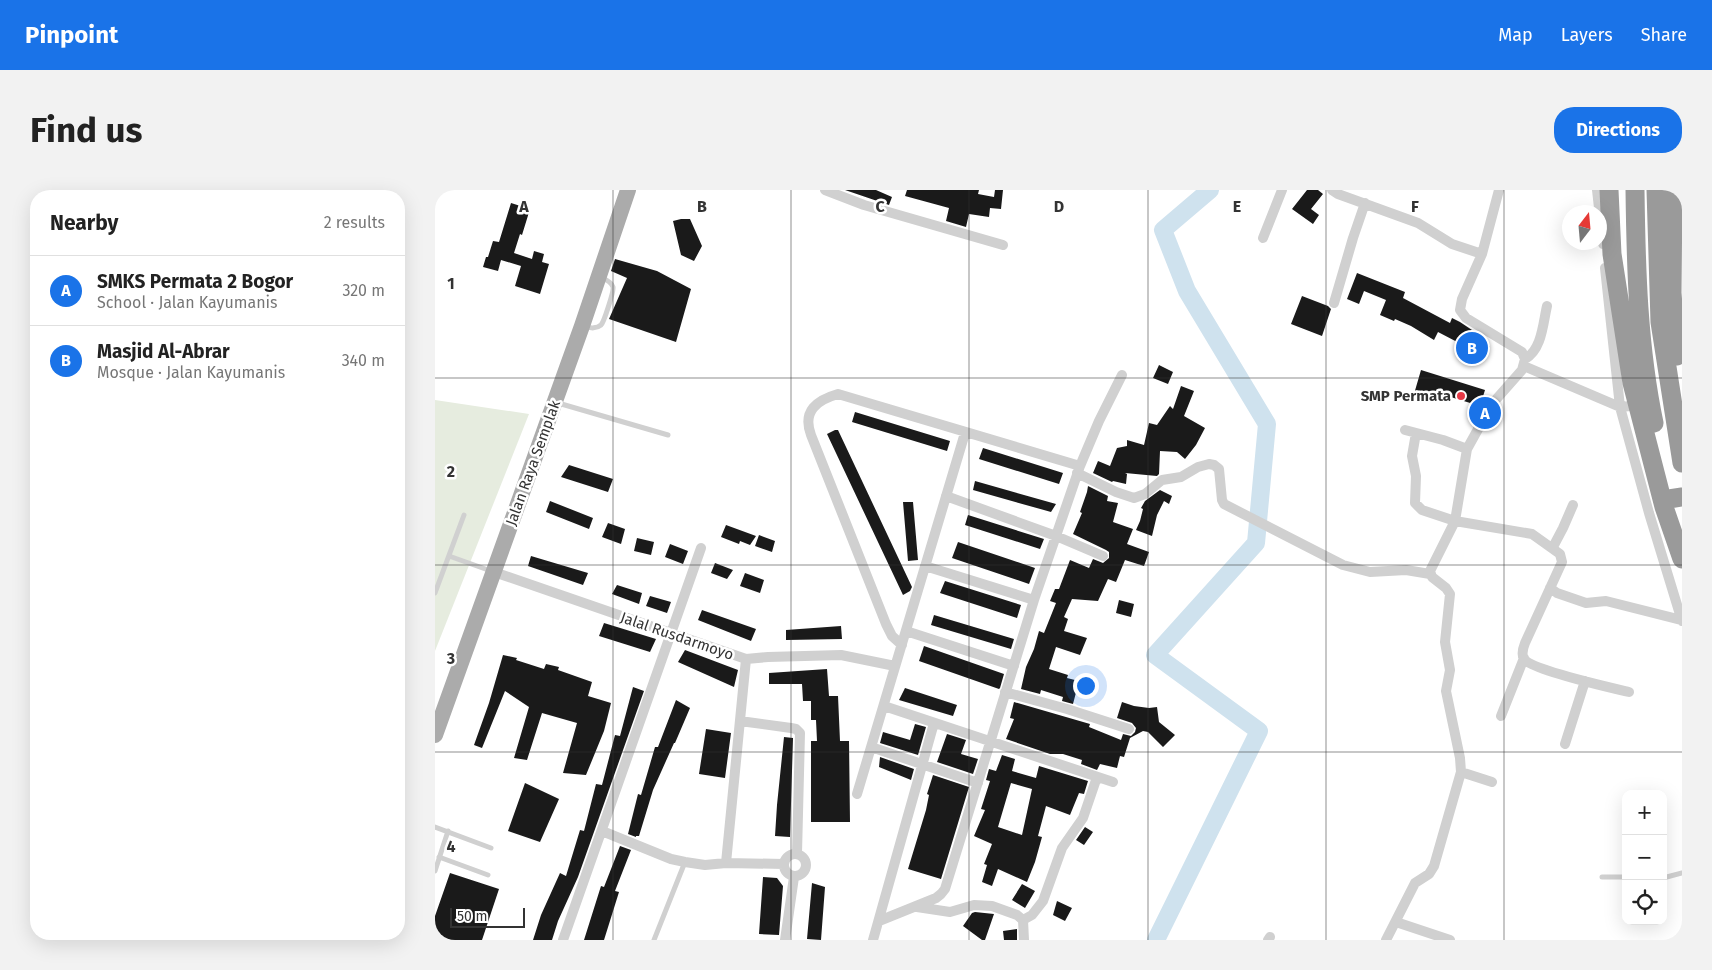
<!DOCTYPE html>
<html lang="en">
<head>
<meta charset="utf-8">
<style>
	:root { --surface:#fff; --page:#f2f2f2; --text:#222; --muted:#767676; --line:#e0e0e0; --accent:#1a73e8 }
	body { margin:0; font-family:"Fira Sans",sans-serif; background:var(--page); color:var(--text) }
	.controls { position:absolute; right:15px; bottom:15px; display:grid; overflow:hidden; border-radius:10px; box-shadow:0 5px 20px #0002 }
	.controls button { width:45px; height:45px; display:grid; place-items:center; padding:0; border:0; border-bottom:1px solid var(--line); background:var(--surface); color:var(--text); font:25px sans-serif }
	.compass { position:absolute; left:1127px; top:15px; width:45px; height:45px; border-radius:50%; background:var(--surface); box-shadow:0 5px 20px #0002; rotate:16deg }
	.scale { position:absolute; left:15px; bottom:12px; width:75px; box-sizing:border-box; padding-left:5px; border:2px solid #333; border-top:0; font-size:14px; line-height:18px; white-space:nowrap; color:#333; -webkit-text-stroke:4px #fff; paint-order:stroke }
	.you { position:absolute; left:650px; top:495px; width:18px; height:18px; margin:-12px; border:4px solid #fff; border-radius:50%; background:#1a73e8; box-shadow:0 0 0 8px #1a73e833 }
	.badge { display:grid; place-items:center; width:32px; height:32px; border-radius:50%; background:var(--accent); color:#fff; font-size:16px; font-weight:700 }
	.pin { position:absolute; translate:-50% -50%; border:2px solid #fff; box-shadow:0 1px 5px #0006 }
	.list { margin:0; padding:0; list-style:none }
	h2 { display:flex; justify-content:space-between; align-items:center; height:65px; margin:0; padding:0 20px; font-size:21px }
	h2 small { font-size:16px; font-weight:400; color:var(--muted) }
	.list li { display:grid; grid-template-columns:32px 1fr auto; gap:15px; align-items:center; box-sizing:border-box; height:70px; padding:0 20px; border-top:1px solid var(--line) }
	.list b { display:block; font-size:19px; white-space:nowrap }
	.list p { margin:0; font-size:16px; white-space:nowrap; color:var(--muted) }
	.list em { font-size:16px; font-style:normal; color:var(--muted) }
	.icon { flex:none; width:28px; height:28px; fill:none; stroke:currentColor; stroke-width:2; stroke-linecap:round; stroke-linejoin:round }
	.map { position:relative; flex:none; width:1247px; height:750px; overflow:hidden; border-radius:20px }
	header { display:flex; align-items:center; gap:30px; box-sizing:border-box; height:70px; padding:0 25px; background:var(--accent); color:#fff }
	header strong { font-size:24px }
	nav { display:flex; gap:28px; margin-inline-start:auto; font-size:18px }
	.intro { display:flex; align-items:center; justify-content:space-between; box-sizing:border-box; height:120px; padding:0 30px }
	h1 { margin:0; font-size:35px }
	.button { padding:12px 22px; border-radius:20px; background:var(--accent); color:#fff; font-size:18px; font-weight:700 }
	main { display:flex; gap:30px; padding:0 30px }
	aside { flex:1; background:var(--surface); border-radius:20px; box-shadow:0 5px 20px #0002 }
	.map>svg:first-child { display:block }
</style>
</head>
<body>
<header>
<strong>Pinpoint</strong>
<nav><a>Map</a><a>Layers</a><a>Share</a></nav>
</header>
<div class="intro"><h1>Find us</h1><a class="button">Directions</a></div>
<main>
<aside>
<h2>Nearby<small>2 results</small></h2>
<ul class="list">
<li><span class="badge">A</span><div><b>SMKS Permata 2 Bogor</b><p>School · Jalan Kayumanis</p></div><em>320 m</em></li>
<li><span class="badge">B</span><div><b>Masjid Al-Abrar</b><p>Mosque · Jalan Kayumanis</p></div><em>340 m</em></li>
</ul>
</aside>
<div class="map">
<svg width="1247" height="750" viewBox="0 0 1247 750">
	<rect width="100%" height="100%" fill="#fff"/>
	<path fill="#e6ecdf" d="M 0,210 L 94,224 L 0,461 Z"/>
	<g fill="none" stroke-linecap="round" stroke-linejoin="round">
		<path stroke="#cfe2ee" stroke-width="18" d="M 721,750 L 824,541 L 720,465 L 821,353 L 832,234 L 752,101 L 728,40 L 775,0"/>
	</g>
	<path fill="#1a1a1a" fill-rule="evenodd" d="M 410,0 L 441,0 L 457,7 L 454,15 Z
		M 472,0 L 544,0 L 543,4 L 559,7 L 560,0 L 568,0 L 566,19 L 555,18 L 554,27 L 534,24 L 531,37 L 511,31 L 514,18 L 470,6 Z
		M 872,0 L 883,0 L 888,4 L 876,19 L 884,25 L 878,34 L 857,19 Z
		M 76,13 L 95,19 L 87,45 L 85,44 L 79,63 L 97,69 L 99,61 L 109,64 L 107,72 L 114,74 L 105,104 L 80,96 L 86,76 L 66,70 L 63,81 L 48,77 L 51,67 L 53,67 L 58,51 L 64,52 Z
		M 246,29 L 255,29 L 267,56 L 259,71 L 246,65 L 238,31 Z
		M 180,69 L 222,81 L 256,99 L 241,152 L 174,129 L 192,88 L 176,81 Z
		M 922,83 L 970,102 L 968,108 L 1015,133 L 1017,128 L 1025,132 L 1037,140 L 1055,157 L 1038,174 L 1022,158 L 1026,154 L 1003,142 L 999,150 L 976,136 L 960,129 L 959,131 L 945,125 L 951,110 L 929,101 L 924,114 L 912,109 Z
		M 867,106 L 893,116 L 896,119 L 887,146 L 856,134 Z
		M 724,175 L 738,182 L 733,194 L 718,188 Z
		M 986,180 L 1050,200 L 1045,216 L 996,201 L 993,209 L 979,204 Z
		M 746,196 L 759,201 L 749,226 L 770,238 L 761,255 L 750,269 L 742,262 L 725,261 L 724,284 L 722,286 L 690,283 L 692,284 L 691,294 L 678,291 L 677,292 L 658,283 L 663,271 L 675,276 L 682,258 L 692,256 L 692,250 L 709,255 L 714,233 L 722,235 L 735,216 L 738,219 Z
		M 420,222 L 515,251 L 512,261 L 417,232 Z
		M 400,240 L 403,240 L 477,397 L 475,401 L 468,405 L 392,244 Z
		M 548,258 L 628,283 L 624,294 L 544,269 Z
		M 134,275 L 178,289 L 173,302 L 126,287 Z
		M 540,291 L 621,314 L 616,322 L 538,300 Z
		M 653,296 L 673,306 L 672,311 L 683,313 L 678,332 L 698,339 L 692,354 L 714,362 L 709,376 L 690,370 L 681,392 L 673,389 L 663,411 L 637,409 L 629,427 L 633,429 L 629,441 L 652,448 L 645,465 L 621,457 L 614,479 L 633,485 L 632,488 L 644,491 L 638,514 L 627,511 L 628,507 L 606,500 L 605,504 L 586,499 L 591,477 L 599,459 L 604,441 L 609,443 L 621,413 L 615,411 L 620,399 L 624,399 L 635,370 L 654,378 L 658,369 L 668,373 L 674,368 L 674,362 L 671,360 L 638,344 L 647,323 L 645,322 L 652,302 Z
		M 725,300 L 737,306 L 734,314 L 729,311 L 722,325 L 717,346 L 701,340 L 705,331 L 708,319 L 706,318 L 710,311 Z
		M 115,311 L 158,328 L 154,339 L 111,322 Z
		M 468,312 L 478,312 L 483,370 L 473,371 Z
		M 533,325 L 609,349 L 605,359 L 530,335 Z
		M 173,333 L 190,339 L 186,354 L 167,347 Z
		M 291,335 L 321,346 L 315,355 L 305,351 L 304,354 L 286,347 Z
		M 324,345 L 340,351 L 337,362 L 320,356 Z
		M 202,348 L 219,352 L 216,365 L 199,361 Z
		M 523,352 L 600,378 L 594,394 L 517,368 Z
		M 235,354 L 253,361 L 248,374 L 230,367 Z
		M 96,366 L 153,383 L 148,395 L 93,376 Z
		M 280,373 L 298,380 L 292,389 L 276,383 Z
		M 310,383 L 329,390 L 325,403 L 305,396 Z
		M 510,391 L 586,415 L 582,428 L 505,403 Z
		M 182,395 L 207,403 L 204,414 L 177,404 Z
		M 215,406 L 236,412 L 232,423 L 211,416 Z
		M 684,410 L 699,414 L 696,427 L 681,423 Z
		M 267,420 L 321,439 L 316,451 L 263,430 Z
		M 499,425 L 579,449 L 576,459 L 496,435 Z
		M 169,433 L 221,449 L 215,462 L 164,446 Z
		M 406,436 L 407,449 L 351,450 L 351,440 Z
		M 489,456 L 569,484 L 565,498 L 564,499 L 484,471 Z
		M 250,460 L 303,480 L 299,497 L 243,472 Z
		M 68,465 L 82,468 L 81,470 L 109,479 L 111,474 L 124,477 L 123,480 L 157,492 L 153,506 L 176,513 L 169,541 L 151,585 L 128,583 L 142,533 L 107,523 L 92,570 L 79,568 L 94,517 L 70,501 L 47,558 L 39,555 L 54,513 Z
		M 392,479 L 394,506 L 403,506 L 405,551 L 414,551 L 415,632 L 376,632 L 376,551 L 382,551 L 381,530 L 376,530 L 376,511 L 368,511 L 367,494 L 334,494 L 334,483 Z
		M 198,497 L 209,501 L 143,687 L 123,731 L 117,750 L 98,750 L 106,725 L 125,683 L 131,686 L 145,640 L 149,641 L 161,594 L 167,595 L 180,545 L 185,546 Z
		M 470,498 L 522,515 L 518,526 L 464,510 Z
		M 241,510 L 255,518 L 240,553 L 239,553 L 218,600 L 204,646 L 201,646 L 201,647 L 193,644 L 203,604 L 206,605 L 220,557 L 223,557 Z
		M 579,512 L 655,534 L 654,537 L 686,550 L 688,544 L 696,546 L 700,542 L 701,538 L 697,533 L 682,528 L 687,512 L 699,516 L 714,518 L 722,517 L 724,532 L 740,545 L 728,557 L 713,542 L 708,541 L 695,548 L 689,567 L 685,566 L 682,578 L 665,574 L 662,580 L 646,574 L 647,570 L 628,564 L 615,564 L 571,549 L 579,529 L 575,528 Z
		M 480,534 L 491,537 L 483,565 L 445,553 L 448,542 L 475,550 Z
		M 271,539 L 296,543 L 290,588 L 264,584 Z
		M 512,544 L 531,550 L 526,564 L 543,569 L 538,584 L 502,572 Z
		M 349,547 L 358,548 L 355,647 L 340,646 L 342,615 Z
		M 567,565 L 580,569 L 577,581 L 601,588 L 604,576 L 653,591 L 649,604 L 644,603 L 635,625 L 611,616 L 603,646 L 607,647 L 600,672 L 592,692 L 563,679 L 557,696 L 547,692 L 552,675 L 549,674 L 557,654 L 539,646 L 550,620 L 546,619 L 555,591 L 551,590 L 554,579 L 561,581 ZM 576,593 L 597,599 L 587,645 L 563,637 Z
		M 445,567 L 479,579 L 476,590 L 444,577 Z
		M 498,585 L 534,597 L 506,689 L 473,679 L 491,620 L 494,605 L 492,604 Z
		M 90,593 L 124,609 L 105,652 L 73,641 Z
		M 650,637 L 658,642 L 649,655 L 641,650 Z
		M 185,656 L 196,660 L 180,701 L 184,702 L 169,750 L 149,750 L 166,696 L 169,697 Z
		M 15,683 L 64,699 L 47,750 L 0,750 L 0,726 Z
		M 328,687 L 342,688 L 348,696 L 344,745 L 324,744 Z
		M 377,693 L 390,697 L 386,750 L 372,749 Z
		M 587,694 L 600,701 L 590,718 L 577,710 Z
		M 622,711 L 637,718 L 630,731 L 618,725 Z
		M 540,722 L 559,724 L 550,750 L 547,750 L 528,736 L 537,723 Z
		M 582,739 L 582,750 L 569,750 L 568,741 Z"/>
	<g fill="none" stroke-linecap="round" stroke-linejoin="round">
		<path stroke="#d0d0d0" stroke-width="5" d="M 150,137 C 156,138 161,139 166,135 C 169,132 179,101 178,97 C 176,91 169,89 165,87
			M 123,213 L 233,245
			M 14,366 L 56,381
			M 0,403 L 29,325
			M 0,637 L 56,658
			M 4,667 L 53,685
			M 0,681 L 13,641
			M 1167,687 L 1191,687
			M 1228,688 L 1247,683
			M 219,750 L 250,672"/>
		<path stroke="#d0d0d0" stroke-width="10" d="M 390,0 L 429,15 L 568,55
			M 897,0 L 903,4 L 983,33 L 1017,54 L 1047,64
			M 1162,0 L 1168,54
			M 828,48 L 847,0
			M 1170,78 L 1185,217 L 1214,323 L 1247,431
			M 899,113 L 918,48 L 930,13
			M 1090,169 C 1107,160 1108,133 1112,116
			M 1089,176 L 1185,217 L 1206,215
			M 970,240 L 1008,250 L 1032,259
			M 981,243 L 977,266 L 981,286 L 980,313 L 987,320 L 1020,331 L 1097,344 L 1125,364 L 1127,372 L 1090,453 C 1088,458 1086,464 1089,469 C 1097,480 1177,498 1194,502
			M 642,283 L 681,302 L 699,308 L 710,304 L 727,290 L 746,287 L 763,277 L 774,274 L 779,275 L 784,279 L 787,310 L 789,314 L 908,375 L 935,382 L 971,380 L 995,384
			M 511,306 L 621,346 L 668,366
			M 1118,357 L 1128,338 L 1138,315
			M 490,376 L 599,410
			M 59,382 L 311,469 L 333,467 L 406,465 L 460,476
			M 1115,398 L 1122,403 L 1151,413 L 1171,411 L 1246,430
			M 471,441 L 579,476
			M 467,455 L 457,446 L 451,434 L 376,245 C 367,221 382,210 403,204 L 645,276
			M 570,502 L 632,519 L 694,539
			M 449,516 L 678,592
			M 1066,526 L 1089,468
			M 305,531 L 356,538 L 361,539 L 365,543 L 362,664
			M 1130,554 L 1150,491
			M 436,557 L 543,593
			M 1026,582 L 1057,592
			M 422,604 L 530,243
			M 167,641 L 236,669 L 250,672 L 270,675 L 291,673 L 349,674
			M349 675a11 11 0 1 1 22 0a11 11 0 1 1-22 0Z
			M 291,673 L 311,469
			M 482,717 L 515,722 L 539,715 L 557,716 L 582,725 L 588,730 L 589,750
			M 588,730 L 597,725 L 608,711 L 627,658 L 648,628 L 662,587
			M 444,731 L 501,708 L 506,704 L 510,699 L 599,410 L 645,276 L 664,231 L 687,185
			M 961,732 L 1015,750
			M 128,750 L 266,358
			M 350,750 L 359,687
			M 438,750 L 499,533
			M 833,750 L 835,747
			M 951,750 L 980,693 L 994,684 L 999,676 L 1026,582 L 1025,568 L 1011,501 L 1015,480 L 1010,452 L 1015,404 L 1011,398 L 997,387 L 995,381 L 1020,331 L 1032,259 L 1057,214 L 1087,180 L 1090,169 L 1087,162 L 1031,128 L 1025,120 L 1027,109 L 1047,64 L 1064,0"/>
		<path stroke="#ababab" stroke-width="16" d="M 0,545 L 147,136 L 193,0"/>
		<path stroke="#9a9a9a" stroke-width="19" d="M 1174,0 L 1177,64 L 1197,193 L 1229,317 L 1247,369
			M 1200,0 C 1201,78 1203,157 1219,233
			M 1221,0 L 1225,132 L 1247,273
			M 1238,0 L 1237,103 L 1242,166
			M 1234,309 L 1247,307"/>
	</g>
	<path fill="none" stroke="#333" stroke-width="1" stroke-opacity="0.55" d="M 178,0 L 178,750M 356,0 L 356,750M 534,0 L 534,750M 713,0 L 713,750M 891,0 L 891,750M 1069,0 L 1069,750M 0,188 L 1247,188M 0,375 L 1247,375M 0,562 L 1247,562"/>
	<circle fill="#e63946" stroke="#fff" stroke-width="2" cx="1026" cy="206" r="5"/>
	<g text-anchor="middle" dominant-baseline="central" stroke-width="5" stroke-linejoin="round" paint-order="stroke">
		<g font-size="15" font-weight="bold" fill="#333" stroke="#fff" text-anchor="end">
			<text x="1016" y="206">SMP Permata</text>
		</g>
		<g font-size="15" fill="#333" stroke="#fff">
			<text transform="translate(98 273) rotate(-70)">Jalan Raya Semplak</text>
			<text transform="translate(242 446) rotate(19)">Jalal Rusdarmoyo</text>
		</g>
	</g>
	<g font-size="16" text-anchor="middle" font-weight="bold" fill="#333" stroke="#fff" stroke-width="5" stroke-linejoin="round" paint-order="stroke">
		<text x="89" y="22">A</text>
		<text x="267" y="22">B</text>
		<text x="445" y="22">C</text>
		<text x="624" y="22">D</text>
		<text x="802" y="22">E</text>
		<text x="980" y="22">F</text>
		<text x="16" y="99">1</text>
		<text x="16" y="287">2</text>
		<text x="16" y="474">3</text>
		<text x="16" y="662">4</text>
	</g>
</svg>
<div class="controls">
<button>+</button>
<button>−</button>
<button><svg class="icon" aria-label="locate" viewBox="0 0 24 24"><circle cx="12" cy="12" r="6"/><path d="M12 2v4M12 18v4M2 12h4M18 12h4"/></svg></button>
</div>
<svg class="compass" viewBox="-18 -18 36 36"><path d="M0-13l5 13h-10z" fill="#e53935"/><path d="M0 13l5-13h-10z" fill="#767676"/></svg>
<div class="scale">50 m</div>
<div class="you"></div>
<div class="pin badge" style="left:1050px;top:223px">A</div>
<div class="pin badge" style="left:1037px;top:158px">B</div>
</div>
</main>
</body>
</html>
